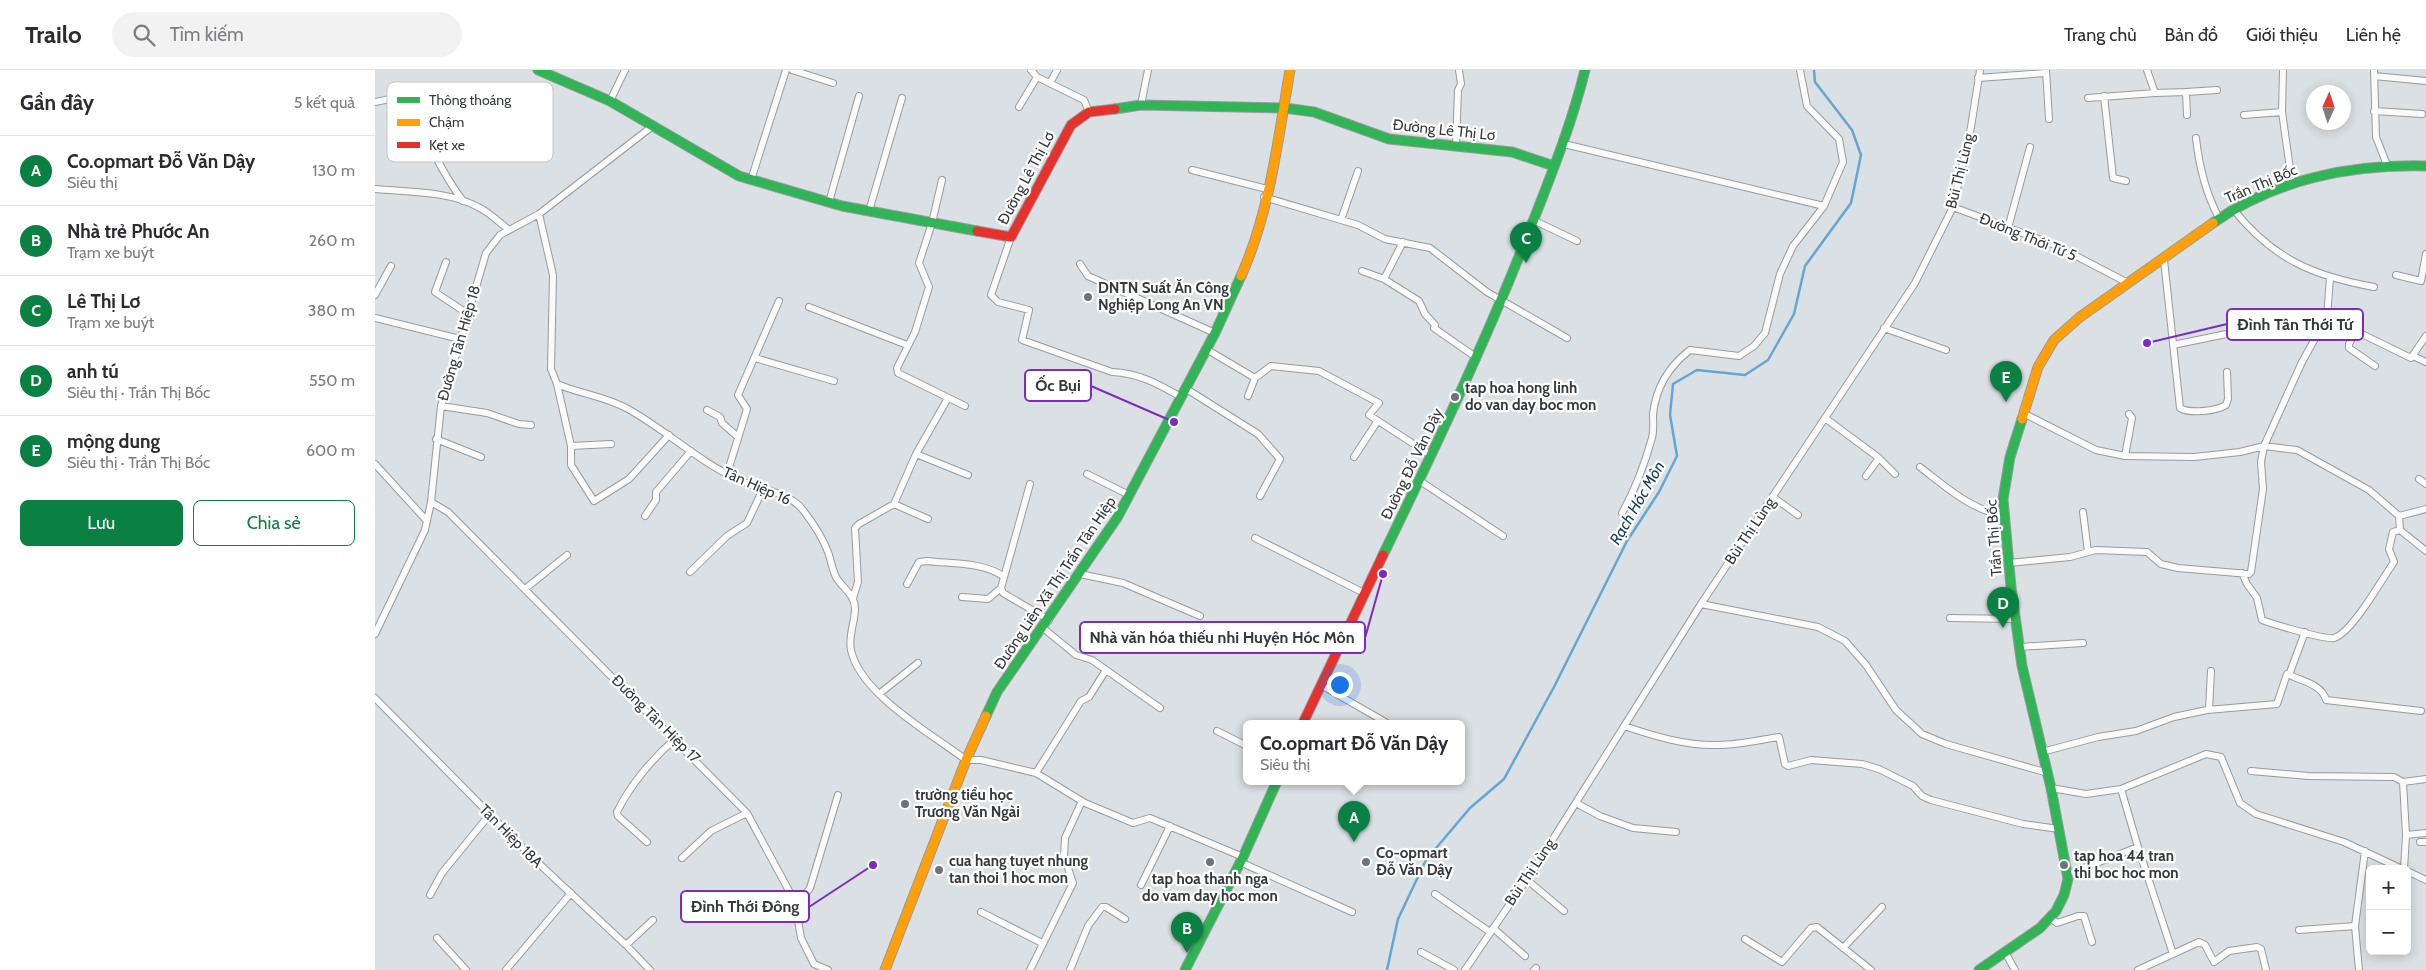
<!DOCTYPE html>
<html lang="vi">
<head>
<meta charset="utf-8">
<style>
	:root { --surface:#fff; --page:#f2f2f3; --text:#2b2b33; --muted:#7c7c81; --line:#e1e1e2; --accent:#0b8043 }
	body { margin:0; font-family:Cabin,sans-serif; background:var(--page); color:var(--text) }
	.controls { position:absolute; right:15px; bottom:15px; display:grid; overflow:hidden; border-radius:8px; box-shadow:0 2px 12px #0003 }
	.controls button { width:45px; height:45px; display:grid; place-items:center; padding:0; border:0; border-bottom:1px solid var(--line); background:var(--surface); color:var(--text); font:25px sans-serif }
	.compass { position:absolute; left:1931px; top:15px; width:45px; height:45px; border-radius:50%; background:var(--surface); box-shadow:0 2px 12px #0003; rotate:3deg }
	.you { position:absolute; left:964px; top:614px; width:18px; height:18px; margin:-12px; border:4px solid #fff; border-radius:50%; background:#1a73e8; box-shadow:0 0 0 8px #1a73e833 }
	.badge { display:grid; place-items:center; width:32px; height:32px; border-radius:50%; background:var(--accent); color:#fff; font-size:16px; font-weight:700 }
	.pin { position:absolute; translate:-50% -41px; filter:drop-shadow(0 1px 2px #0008) }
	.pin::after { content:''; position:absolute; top:26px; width:18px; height:15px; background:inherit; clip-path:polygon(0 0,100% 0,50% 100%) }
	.popup { position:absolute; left:868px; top:650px; width:222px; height:65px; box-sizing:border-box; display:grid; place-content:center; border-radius:8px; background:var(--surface); filter:drop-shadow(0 1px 4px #0005); font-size:16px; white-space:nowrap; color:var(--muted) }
	.popup b { font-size:19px; color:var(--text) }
	.popup::after { content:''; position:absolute; left:50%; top:100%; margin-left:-10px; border:10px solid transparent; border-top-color:var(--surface) }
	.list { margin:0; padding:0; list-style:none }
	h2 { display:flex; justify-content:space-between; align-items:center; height:65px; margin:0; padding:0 20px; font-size:21px }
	h2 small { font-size:16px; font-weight:400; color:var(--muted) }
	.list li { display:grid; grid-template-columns:32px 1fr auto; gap:15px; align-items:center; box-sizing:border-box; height:70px; padding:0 20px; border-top:1px solid var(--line) }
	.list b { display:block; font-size:19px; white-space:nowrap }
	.list p { margin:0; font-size:16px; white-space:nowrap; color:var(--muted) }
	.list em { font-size:16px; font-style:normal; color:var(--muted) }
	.actions { display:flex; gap:10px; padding:15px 20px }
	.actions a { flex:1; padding:11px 0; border:1px solid var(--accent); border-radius:8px; text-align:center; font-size:18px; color:var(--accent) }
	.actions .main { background:var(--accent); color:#fff }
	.icon { flex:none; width:28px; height:28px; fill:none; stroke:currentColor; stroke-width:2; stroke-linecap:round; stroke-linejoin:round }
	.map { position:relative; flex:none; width:2051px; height:900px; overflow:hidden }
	header { display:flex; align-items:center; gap:30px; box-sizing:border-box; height:70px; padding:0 25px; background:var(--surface); border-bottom:1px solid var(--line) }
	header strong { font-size:24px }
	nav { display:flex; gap:28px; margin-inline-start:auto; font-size:18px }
	.search { width:350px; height:45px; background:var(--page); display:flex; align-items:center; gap:12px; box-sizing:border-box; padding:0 18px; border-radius:28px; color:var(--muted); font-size:19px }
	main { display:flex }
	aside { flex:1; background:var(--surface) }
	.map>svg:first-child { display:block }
</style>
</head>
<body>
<header>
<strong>Trailo</strong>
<div class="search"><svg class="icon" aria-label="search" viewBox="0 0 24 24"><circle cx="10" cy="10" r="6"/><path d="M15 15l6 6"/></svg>Tìm kiếm</div>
<nav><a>Trang chủ</a><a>Bản đồ</a><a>Giới thiệu</a><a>Liên hệ</a></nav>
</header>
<main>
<aside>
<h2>Gần đây<small>5 kết quả</small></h2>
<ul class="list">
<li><span class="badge">A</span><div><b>Co.opmart Đỗ Văn Dậy</b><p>Siêu thị</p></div><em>130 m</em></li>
<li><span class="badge">B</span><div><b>Nhà trẻ Phước An</b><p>Trạm xe buýt</p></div><em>260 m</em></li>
<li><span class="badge">C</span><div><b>Lê Thị Lơ</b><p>Trạm xe buýt</p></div><em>380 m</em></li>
<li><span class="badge">D</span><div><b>anh tú</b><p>Siêu thị · Trần Thị Bốc</p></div><em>550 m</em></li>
<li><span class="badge">E</span><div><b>mộng dung</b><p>Siêu thị · Trần Thị Bốc</p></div><em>600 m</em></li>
</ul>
<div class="actions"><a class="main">Lưu</a><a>Chia sẻ</a></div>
</aside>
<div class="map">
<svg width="2051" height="900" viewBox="0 0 2051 900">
	<rect width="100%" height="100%" fill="#dbe0e4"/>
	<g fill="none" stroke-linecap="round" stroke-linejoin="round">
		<path stroke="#62a7d3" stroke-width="2.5" d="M 1012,900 L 1023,849 L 1051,790 L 1095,738 L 1129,709 L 1179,617 L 1252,471 L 1284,422 L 1302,386 L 1295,345 L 1298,314 L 1322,300 L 1370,305 L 1393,290 L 1419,244 L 1430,196 L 1476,133 L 1486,85 L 1477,60 L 1440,12 L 1439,0"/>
		<g stroke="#979b9e" stroke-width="8">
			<path id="street" d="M 417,0 L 458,13
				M 656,0 L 662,7
				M 1671,0 L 1674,49
				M 1772,0 L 1780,23 L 1811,22 L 1812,45
				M 1908,0 L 1907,42 L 1917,113
				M 1999,0 L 2001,67 L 2012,95
				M 1999,6 L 2051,11
				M 1603,8 L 1671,3
				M 675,13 L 682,0
				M 1811,22 L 1842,20
				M 1729,26 L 1738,108 L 1751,111
				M 1713,28 L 1780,23
				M 235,31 L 250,0
				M 0,32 L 34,25 C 48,63 64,99 88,131
				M 766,35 L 773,0
				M 644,37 L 662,7 L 709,30 L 714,42
				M 1999,41 L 2047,44
				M 1869,45 L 1907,42
				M 1821,68 C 1824,95 1831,124 1844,148
				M 1189,74 L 1449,136
				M 1081,76 L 1083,20 L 1086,14 L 1084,0
				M 16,81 L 54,72
				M 817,100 L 892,119
				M 376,110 L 411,0
				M 567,110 L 557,153 L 544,193 L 554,217 L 540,262 L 522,298 L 523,303 L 590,336
				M 0,119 C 33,122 74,121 103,137 C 114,142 124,152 134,160
				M 889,127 L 983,155 L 1010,169 L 1055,178 L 1112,222 L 1192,268
				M 454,132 L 484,26
				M 1578,137 L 1682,176 L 1753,213
				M 1858,139 C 1898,189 1938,206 1999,217
				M 494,141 L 527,28
				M 164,144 L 178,205 L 176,299 L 182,314 C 205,324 230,326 253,339 C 291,360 324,392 364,410 C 385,420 413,421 428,440 C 438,453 447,466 453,482 C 456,490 457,499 461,507 C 467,518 480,524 480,539 C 480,552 473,566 476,580 C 485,624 557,664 591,690 L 606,690 L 661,703 L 710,733 L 758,753 L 775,748 L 868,787
				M 966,150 L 983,101
				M 1158,150 L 1202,171
				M 1633,158 L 1655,77
				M 636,167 L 616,225 L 623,232 L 654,240 L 647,270 L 737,302 C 764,303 783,314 806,327
				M 1789,190 L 1805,338 C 1815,344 1841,341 1851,335 L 1853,329 L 1852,302
				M 71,192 L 60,222 L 93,244
				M 705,194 L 713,206 L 840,263
				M 987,201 L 1009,209 L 1044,231 L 1050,244 L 1060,255 L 1059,258 L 1102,288
				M 2021,205 L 2046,211 L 2051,184
				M 1009,209 L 1028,172
				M 0,225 L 16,196
				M 434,237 L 532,275
				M 1952,247 L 2036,288 L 2051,266
				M 0,248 L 85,269
				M 1509,258 L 1571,280
				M 1981,261 L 1974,274 L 1974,278 L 2000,296
				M 1798,275 L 1866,261
				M 831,279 L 880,308 L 873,326
				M 2038,286 L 2051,292
				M 380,288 L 459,311
				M 880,308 L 896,296 L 944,301 L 1004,333 L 994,345 L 1057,386
				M 182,314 L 196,376 L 236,374
				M 810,318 L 883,364 L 905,389 L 885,426
				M 573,328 L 541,384 L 593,405
				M 66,336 L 112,343 L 144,354 L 156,355
				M 332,340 L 345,347 L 347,353 L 363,367
				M 1650,344 L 1721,380 L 1750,386 L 1819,387 L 1865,382 L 1889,376 L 1922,380 L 1994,420 L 2024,446 L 2025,460 L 2051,481
				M 1450,348 L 1504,388 L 1520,404
				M 61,369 L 106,387
				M 196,376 L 196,395 L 219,431 L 254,409 L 294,365
				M 541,384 L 519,434 L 553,449
				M 1750,386 L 1757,348 L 1754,344
				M 979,387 L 1002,352
				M 0,394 L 52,451
				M 1545,397 C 1572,418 1595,439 1629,446
				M 352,404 L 372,339 L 363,325 L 404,231
				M 712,404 L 754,425
				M 1491,406 L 1504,388
				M 2044,409 L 2051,414
				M 1045,411 L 1128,466
				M 655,414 L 626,518 L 628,523 L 674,550
				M 1398,427 L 1423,445
				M 56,432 L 73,442 L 372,743 L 420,832 L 426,868 L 439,894 L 453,900
				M 1708,442 L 1713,482
				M 1247,443 C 1260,420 1270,393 1277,368 C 1279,360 1278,352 1278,344 C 1281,317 1293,297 1315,280 L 1364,286 L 1379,276 L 1390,263 L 1405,204 L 1418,176 L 1449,136 L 1468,92 L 1464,69 L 1432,36 L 1425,0
				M 270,446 L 281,430 L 281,422 L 316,381
				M 2024,446 L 2051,439
				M 880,468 L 989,523
				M 1634,493 L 1695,487 L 1721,480 L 1772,482 L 1786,494 L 1803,498 L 1874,504 L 1876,502 L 1888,419 L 1886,392 L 1889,376 L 1927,292 L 1952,247 L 1955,208
				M 315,502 L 352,466 L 372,453 L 388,419
				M 1867,503 L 1872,514 L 1882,528 L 1887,550 C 1898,554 1950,570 1959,568 C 1977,563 2007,509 2019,492 L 2014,479 L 2018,462 L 2025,460
				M 705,504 L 748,513 L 825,546
				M 532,514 L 544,492 L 552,491 C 576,494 610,492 629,507
				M 150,519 L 192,485
				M 587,527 L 613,529 L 626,518
				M 478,528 L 483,512 L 480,458 L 484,454 L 519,434
				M 1326,534 L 1443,557 L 1470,571 L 1491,595 L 1521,640 L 1547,664 L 1571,674 L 1673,703
				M 1575,548 L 1640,549
				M 668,558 L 701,585 L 717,590 L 785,638
				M 0,564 L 50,460 L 56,432 L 66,336 L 111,183 L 125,165 L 164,144 L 279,55
				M 1644,577 L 1708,573
				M 1914,605 L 1930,562
				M 946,615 L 1012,653
				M 504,624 L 543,593
				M 0,628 L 159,789 L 251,875 L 275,900
				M 1834,640 L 1836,601
				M 1249,656 C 1279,666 1311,676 1343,675 C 1363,675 1384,670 1404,667 L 1410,694 L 1413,696 L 1436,690 L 1487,694 L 1504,699 L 1538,716 L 1547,726 L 1556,730 L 1648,754 L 1684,759
				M 842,661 L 872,676
				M 1667,682 L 1723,667 L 1761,661 L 1799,647 L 1832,640 L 1902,634 L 1912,604 C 1926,611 1947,614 1951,630 L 2046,641
				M 1876,701 L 1933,706 L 2019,707 L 2028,712
				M 661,703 L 706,631 L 714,627 L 731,600
				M 1676,718 L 1711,724 L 1746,719 L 1831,684 L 1846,687 L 1865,733 L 1881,744 L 1969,772 L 2027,799
				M 1746,719 L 1763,777
				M 1201,733 L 1225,746 L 1258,758 L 1301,762
				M 2031,765 L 2051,763
				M 272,772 L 243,746 L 242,742 C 255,715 278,688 300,669
				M 2045,772 L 2051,772
				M 307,788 L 336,761 L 372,743
				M 865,792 L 977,842
				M 2029,799 L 2031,765 L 2028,712 L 2051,709
				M 2032,801 L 2051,810
				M 1693,804 L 1763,777 L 1798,884
				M 1151,809 L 1189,841
				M 766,815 L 795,756
				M 1060,824 L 1115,862
				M 55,825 L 67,803 L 115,744
				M 420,832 L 425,832 L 435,818 L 463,725
				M 606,842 L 667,873
				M 1675,848 L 1682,853 L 1703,846 L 1709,846 L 1717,872
				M 1118,858 L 1150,886
				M 1924,860 L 1980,856
				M 62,868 L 91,900
				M 1370,869 L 1407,892 L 1436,858 L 1442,857 L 1496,900
				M 251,875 L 278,850
				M 1468,878 L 1507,837
				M 1046,882 L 1079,900
				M 1630,882 L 1640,900
				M 131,900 L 196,823
				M 655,900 L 698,813 L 689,786 L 690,768 L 707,731
				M 695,900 L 713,856 L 727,837 L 731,837 L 750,849
				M 1090,900 L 1166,788 L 1326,534 L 1540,213 L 1578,137 L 1596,57 L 1605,0
				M 1159,900 L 1161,898
				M 1763,900 L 1824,872 L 1830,875 L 1839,892 L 1854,881 L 1882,877 L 1886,879 L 1891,900
				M 1984,900 L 1980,856 L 1990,781"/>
		</g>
		<g stroke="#979b9e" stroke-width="11">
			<path id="fast" d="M 163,0 L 235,31 L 364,106 L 467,136 L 602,161
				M 740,39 L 766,35 L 910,38 L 939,42 L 1014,69 L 1137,82 L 1179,96
				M 1838,153 C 1900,109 1977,94 2051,96
				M 1008,485 C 1061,376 1113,267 1157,154 C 1177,103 1197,53 1210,0
				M 611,646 L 622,622 L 742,448 L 840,263 L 866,206
				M 810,900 L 868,787 L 902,711
				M 1604,900 L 1665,858 L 1681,841 L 1689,825 L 1693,809 L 1676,718 L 1647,596 L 1636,517 L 1628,429 L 1635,387 L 1647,349"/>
		</g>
		<g stroke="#979b9e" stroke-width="11">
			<path id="slow" d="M 866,206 C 895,142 903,69 915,0
				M 1647,349 L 1663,297 L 1679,270 L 1705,247 L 1838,153
				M 510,900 L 591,690 L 611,646"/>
		</g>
		<g stroke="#979b9e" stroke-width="11">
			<path id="jam" d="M 602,161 L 636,167 L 696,55 L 714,42 L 740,39
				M 928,653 L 1008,485"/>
		</g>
		<use href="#street" stroke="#fafafb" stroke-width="6"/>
		<use href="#fast" stroke="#30b455" stroke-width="9"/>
		<use href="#slow" stroke="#ff9f0a" stroke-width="9"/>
		<use href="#jam" stroke="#e5322d" stroke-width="9"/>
	</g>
	<g fill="#6f7377" stroke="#fff" stroke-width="2">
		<circle cx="713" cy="227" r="5"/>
		<circle cx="1080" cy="327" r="5"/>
		<circle cx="530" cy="734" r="5"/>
		<circle cx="835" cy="792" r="5"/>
		<circle cx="991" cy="792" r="5"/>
		<circle cx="1689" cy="795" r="5"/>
		<circle cx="564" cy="800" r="5"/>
	</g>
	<g text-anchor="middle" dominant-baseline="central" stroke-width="4.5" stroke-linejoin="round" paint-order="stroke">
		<g font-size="15" fill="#35393c" stroke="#fff">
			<text transform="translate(1069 60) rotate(6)">Đường Lê Thị Lơ</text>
			<text transform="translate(1585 101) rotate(-76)">Bùi Thị Lùng</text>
			<text transform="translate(651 108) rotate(-62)">Đường Lê Thị Lơ</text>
			<text transform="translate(1886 114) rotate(-23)">Trần Thị Bốc</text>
			<text transform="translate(1653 167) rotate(22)">Đường Thới Tứ 5</text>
			<text transform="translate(84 273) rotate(-74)">Đường Tân Hiệp 18</text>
			<text transform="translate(1037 394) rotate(-64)">Đường Đỗ Văn Dậy</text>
			<text transform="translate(382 416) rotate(24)">Tân Hiệp 16</text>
			<text transform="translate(1375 461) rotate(-56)">Bùi Thị Lùng</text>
			<text transform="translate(1619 468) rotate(-94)">Trần Thị Bốc</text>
			<text transform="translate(680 513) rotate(-56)">Đường Liên Xã Thị Trấn Tân Hiệp</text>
			<text transform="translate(281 649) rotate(45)">Đường Tân Hiệp 17</text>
			<text transform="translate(136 766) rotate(45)">Tân Hiệp 18A</text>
			<text transform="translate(1155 802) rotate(-56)">Bùi Thị Lùng</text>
		</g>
		<g font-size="15" font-weight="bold" fill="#35393c" stroke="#fff" text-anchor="start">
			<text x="723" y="218">DNTN Suất Ăn Công<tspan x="723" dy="17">Nghiệp Long An VN</tspan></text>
			<text x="1090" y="318">tap hoa hong linh<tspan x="1090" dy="17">do van day boc mon</tspan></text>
			<text x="540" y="725">trường tiểu học<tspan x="540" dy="17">Trương Văn Ngài</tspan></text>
			<text x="1001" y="783">Co-opmart<tspan x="1001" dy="17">Đỗ Văn Dậy</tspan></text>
			<text x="1699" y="786">tap hoa 44 tran<tspan x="1699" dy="17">thi boc hoc mon</tspan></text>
			<text x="574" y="791">cua hang tuyet nhung<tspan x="574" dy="17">tan thoi 1 hoc mon</tspan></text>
			<text x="835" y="809" text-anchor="middle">tap hoa thanh nga<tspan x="835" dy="17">do vam day hoc mon</tspan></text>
		</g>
		<g font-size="16" font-style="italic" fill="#143b55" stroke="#fff">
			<text transform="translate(1262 433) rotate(-60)">Rạch Hóc Môn</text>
		</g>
	</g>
	<rect x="12" y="12" width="166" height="80" rx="8" fill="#fff" stroke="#c2c4c4" stroke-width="1"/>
	<rect x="22" y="27" width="23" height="6" fill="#30b455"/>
	<rect x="22" y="49" width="23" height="7" fill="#ff9f0a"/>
	<rect x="22" y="72" width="23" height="6" fill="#e5322d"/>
	<g font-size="14" fill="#35393c">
		<text x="54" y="35">Thông thoáng</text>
		<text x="54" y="57">Chậm</text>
		<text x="54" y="80">Kẹt xe</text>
	</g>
	<path fill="none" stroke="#7b2cbf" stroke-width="2" d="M1772 273L1852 254M799 352L716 316M1008 504L990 568M498 795L434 837"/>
	<g fill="#7b2cbf" stroke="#fff" stroke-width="2">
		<circle cx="1772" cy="273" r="5"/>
		<circle cx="799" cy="352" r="5"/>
		<circle cx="1008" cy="504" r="5"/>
		<circle cx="498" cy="795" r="5"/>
	</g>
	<g fill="#fff" stroke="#7b2cbf" stroke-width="2">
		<rect x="1852" y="239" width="136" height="31" rx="5"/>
		<rect x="650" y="300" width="66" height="31" rx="5"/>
		<rect x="705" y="552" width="285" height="31" rx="5"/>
		<rect x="306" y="821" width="128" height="31" rx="5"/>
	</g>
	<g font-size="16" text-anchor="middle" font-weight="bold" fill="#35393c">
		<text x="1920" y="260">Đình Tân Thới Tứ</text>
		<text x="683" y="321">Ốc Bụi</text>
		<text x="847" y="573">Nhà văn hóa thiếu nhi Huyện Hóc Môn</text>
		<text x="370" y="842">Đình Thới Đông</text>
	</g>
</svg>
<div class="controls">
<button>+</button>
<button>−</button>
</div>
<svg class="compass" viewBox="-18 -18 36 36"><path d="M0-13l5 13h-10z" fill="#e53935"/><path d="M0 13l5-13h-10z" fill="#7c7c81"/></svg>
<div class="you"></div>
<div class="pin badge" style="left:979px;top:772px">A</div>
<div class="popup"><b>Co.opmart Đỗ Văn Dậy</b>Siêu thị</div>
<div class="pin badge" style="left:812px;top:883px">B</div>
<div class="pin badge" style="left:1151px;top:193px">C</div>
<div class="pin badge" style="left:1628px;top:558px">D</div>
<div class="pin badge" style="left:1631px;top:332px">E</div>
</div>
</main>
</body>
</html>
